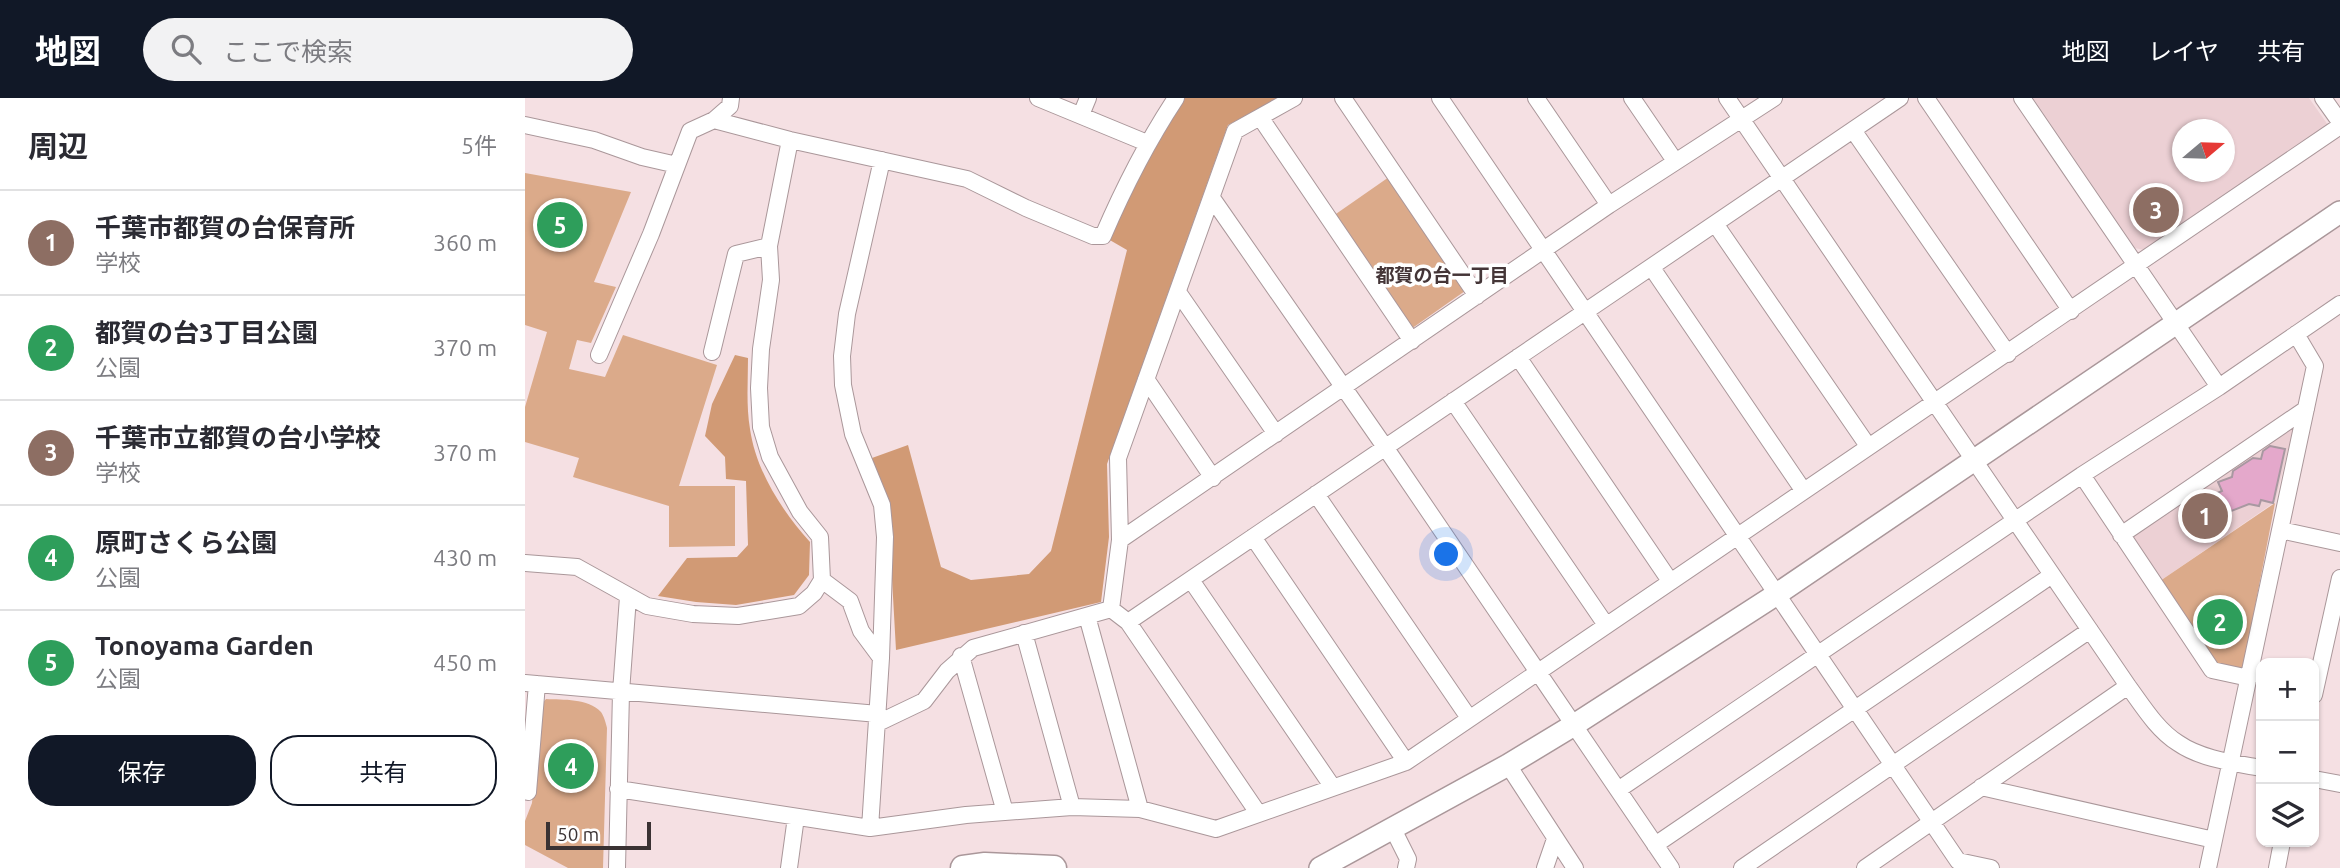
<!DOCTYPE html>
<html lang="ja">
<head>
<meta charset="utf-8">
<style>
	:root { --surface:#fff; --page:#f2f2f3; --text:#2b2b33; --muted:#7c7c81; --line:#e1e1e2; --accent:#111827 }
	body { margin:0; font-family:Ubuntu,"Noto Sans JP",sans-serif; background:var(--page); color:var(--text) }
	.controls { position:absolute; right:21px; bottom:21px; display:grid; overflow:hidden; border-radius:14px; box-shadow:0 2px 5px #0004 }
	.controls button { width:63px; height:63px; display:grid; place-items:center; padding:0; border:0; border-bottom:2px solid var(--line); background:var(--surface); color:var(--text); font:35px sans-serif }
	.compass { position:absolute; left:1647px; top:21px; width:63px; height:63px; border-radius:50%; background:var(--surface); box-shadow:0 2px 5px #0004; rotate:71deg }
	.scale { position:absolute; left:21px; bottom:18px; width:105px; box-sizing:border-box; padding-left:7px; border:4px solid #3a3233; border-top:0; font-size:19px; line-height:24px; white-space:nowrap; color:#3a3233; -webkit-text-stroke:5px #fff; paint-order:stroke }
	.you { position:absolute; left:922px; top:457px; width:24px; height:24px; margin:-18px; border:5px solid #fff; border-radius:50%; background:#1a73e8; box-shadow:0 0 0 10px #1a73e833 }
	.badge { display:grid; place-items:center; width:46px; height:46px; border-radius:50%; background:var(--accent); color:#fff; font-size:23px; font-weight:700 }
	.pin { position:absolute; translate:-50% -50%; border:4px solid #fff; box-shadow:0 2px 7px #0006 }
	.list { margin:0; padding:0; list-style:none }
	h2 { display:flex; justify-content:space-between; align-items:center; height:91px; margin:0; padding:0 28px; font-size:30px }
	h2 small { font-size:23px; font-weight:400; color:var(--muted) }
	.list li { display:grid; grid-template-columns:46px 1fr auto; gap:21px; align-items:center; box-sizing:border-box; height:105px; padding:0 28px; border-top:2px solid var(--line) }
	.list b { display:block; font-size:26px; white-space:nowrap }
	.list p { margin:0; font-size:23px; white-space:nowrap; color:var(--muted) }
	.list em { font-size:23px; font-style:normal; color:var(--muted) }
	.actions { display:flex; gap:14px; padding:21px 28px }
	.actions a { flex:1; padding:16px 0; border:2px solid var(--accent); border-radius:28px; text-align:center; font-size:24px; color:var(--accent) }
	.actions .main { background:var(--accent); color:#fff }
	.icon { flex:none; width:38px; height:38px; fill:none; stroke:currentColor; stroke-width:2; stroke-linecap:round; stroke-linejoin:round }
	.map { position:relative; flex:none; width:1815px; height:770px; overflow:hidden }
	header { display:flex; align-items:center; gap:42px; box-sizing:border-box; height:98px; padding:0 35px; background:var(--accent); color:#fff }
	header strong { font-size:33px }
	nav { display:flex; gap:38px; margin-inline-start:auto; font-size:24px }
	.search { width:490px; height:63px; background:var(--page); display:flex; align-items:center; gap:18px; box-sizing:border-box; padding:0 24px; border-radius:38px; color:var(--muted); font-size:26px }
	main { display:flex }
	aside { flex:1; background:var(--surface) }
	.map>svg:first-child { display:block }
</style>
</head>
<body>
<header>
<strong>地図</strong>
<div class="search"><svg class="icon" aria-label="search" viewBox="0 0 24 24"><circle cx="10" cy="10" r="6"/><path d="M15 15l6 6"/></svg>ここで検索</div>
<nav><a>地図</a><a>レイヤ</a><a>共有</a></nav>
</header>
<main>
<aside>
<h2>周辺<small>5件</small></h2>
<ul class="list">
<li><span class="badge" style="background:#8d6e63">1</span><div><b>千葉市都賀の台保育所</b><p>学校</p></div><em>360 m</em></li>
<li><span class="badge" style="background:#2e9e5b">2</span><div><b>都賀の台3丁目公園</b><p>公園</p></div><em>370 m</em></li>
<li><span class="badge" style="background:#8d6e63">3</span><div><b>千葉市立都賀の台小学校</b><p>学校</p></div><em>370 m</em></li>
<li><span class="badge" style="background:#2e9e5b">4</span><div><b>原町さくら公園</b><p>公園</p></div><em>430 m</em></li>
<li><span class="badge" style="background:#2e9e5b">5</span><div><b>Tonoyama Garden</b><p>公園</p></div><em>450 m</em></li>
</ul>
<div class="actions"><a class="main">保存</a><a>共有</a></div>
</aside>
<div class="map">
<svg width="1815" height="770" viewBox="0 0 1815 770">
	<rect width="100%" height="100%" fill="#f5e0e3"/>
	<path fill="#ecd0d4" fill-rule="evenodd" d="M 1508,0 L 1784,0 L 1803,27 L 1619,152 L 1610,150 ZM 1658,32 L 1700,32 L 1700,74 L 1658,74 Z
		M 1760,327 L 1768,333 L 1750,404 L 1635,483 L 1608,443 L 1610,432 Z"/>
	<path fill="#dbaa8a" d="M 0,75 L 106,94 L 69,184 L 91,189 L 66,245 L 52,242 L 44,271 L 80,279 L 98,237 L 192,267 L 154,388 L 210,388 L 210,448 L 144,449 L 144,408 L 48,379 L 54,360 L 0,344 L 0,309 L 22,234 L 0,227 Z
		M 864,79 L 940,193 L 886,231 L 808,118 Z
		M 1750,405 L 1718,571 L 1692,565 L 1635,483 Z
		M 21,601 C 38,602 63,600 76,614 C 79,618 81,626 82,630 L 78,770 L 43,770 L 0,747 L 0,723 L 7,705 L 16,607 Z"/>
	<path fill="#d19a75" d="M 659,0 L 754,0 L 703,27 L 582,366 L 584,439 L 576,504 L 371,552 L 363,409 L 347,360 L 383,347 L 416,469 L 446,482 L 504,476 L 526,453 L 602,152 L 583,141 L 600,97 Z
		M 210,257 L 223,260 C 223,283 221,307 225,331 C 231,373 257,413 285,444 L 284,477 L 269,497 L 211,507 L 171,504 L 133,498 L 162,460 L 212,459 L 223,447 L 221,383 L 201,381 L 200,359 L 180,338 L 187,306 Z"/>
	<path fill="#e4a8cb" stroke="#a898a1" stroke-width="2" d="M 1745,348 L 1760,351 L 1748,405 L 1736,402 L 1734,408 L 1724,406 L 1691,419 L 1687,408 L 1694,406 L 1690,396 L 1697,393 L 1693,384 L 1707,379 L 1708,373 L 1728,360 L 1736,361 L 1738,353 Z"/>
	<g fill="none" stroke-linecap="round" stroke-linejoin="round">
		<g stroke="#aa979a" stroke-width="18">
			<path id="street" d="M 206,0 L 205,8 L 189,22 L 265,42 L 442,81 L 501,110 L 568,138 L 578,138 C 599,89 622,44 651,0
				M 513,0 L 622,45
				M 818,0 L 952,198
				M 915,0 L 1433,763 L 1466,770
				M 1011,0 L 1084,107
				M 1107,0 L 1150,63
				M 1202,0 L 1603,588 C 1617,607 1632,632 1653,645 C 1676,661 1709,665 1736,670
				M 1401,0 L 1546,213
				M 1497,0 L 1694,289
				M 1798,0 L 1815,24
				M 556,17 L 563,0
				M 735,19 L 887,243
				M 0,27 L 69,42 L 117,59 L 152,67
				M 1328,32 L 1483,256
				M 265,42 L 244,148 L 246,182 L 236,251 L 234,290 L 236,329 L 245,359 L 275,414 L 295,439 L 297,482
				M 687,100 L 860,349 L 1146,770
				M 1191,127 L 1343,348
				M 1127,170 L 1278,392
				M 653,194 L 751,336
				M 187,254 L 211,156 L 244,148
				M 74,257 L 126,136 L 165,33 L 189,22
				M 993,259 L 1145,483
				M 621,281 L 688,380
				M 928,303 L 1081,527
				M 1557,377 L 1687,572 L 1724,580
				M 791,396 L 944,620
				M 1755,432 L 1815,445
				M 1596,437 L 1781,311
				M 728,439 L 881,664
				M 595,442 L 1084,107 L 1249,0
				M 0,465 L 52,469 L 122,508 L 168,516 L 213,518 L 274,508 L 289,495 L 297,482 L 325,503 L 336,533 L 356,560
				M 666,482 L 807,688
				M 562,518 L 615,711
				M 603,524 L 1375,0
				M 499,535 L 547,709
				M 436,558 L 480,714
				M 0,585 L 353,616
				M 1789,597 L 1815,480
				M 353,625 L 399,603 L 422,573 L 448,550 L 586,511
				M 983,667 L 1050,770
				M 1789,681 L 1815,686
				M 1456,689 L 1689,742
				M 93,691 L 345,730 L 441,717 L 547,709 L 615,711 L 691,731 L 881,664 L 1815,28
				M 1093,692 L 1557,377 L 1694,289 L 1815,206
				M 0,693 L 3,694 L 12,586
				M 733,715 L 603,524 L 586,511 L 595,442 L 593,360 L 710,33 L 769,0
				M 867,729 L 883,761 L 881,770
				M 345,730 L 356,560 L 360,439 L 357,407 L 328,336 L 318,287 L 317,258 L 322,216 L 357,62
				M 1130,747 L 1527,477
				M 92,770 L 96,594 L 103,499
				M 264,770 L 271,719
				M 1020,770 L 1030,741
				M 1217,770 L 1565,532
				M 1340,770 L 1603,588
				M 1683,770 L 1790,268 L 1771,236
				M 1752,770 L 1757,744"/>
		</g>
		<g stroke="#aa979a" stroke-width="24">
			<path id="secondary" d="M 795,770 L 983,667 L 1049,627 L 1252,496 L 1815,114"/>
		</g>
		<g stroke="#aa979a" stroke-width="27">
			<path id="primary" d="M 438,770 L 460,767 L 529,770"/>
		</g>
		<use href="#street" stroke="#fff" stroke-width="16"/>
		<use href="#secondary" stroke="#fff" stroke-width="21"/>
		<use href="#primary" stroke="#fff" stroke-width="24"/>
	</g>
	<g text-anchor="middle" dominant-baseline="central" stroke-width="7" stroke-linejoin="round" paint-order="stroke">
		<g font-size="19" font-weight="bold" fill="#443537" stroke="#fff">
			<text x="917" y="177">都賀の台一丁目</text>
		</g>
	</g>
</svg>
<div class="controls">
<button>+</button>
<button>−</button>
<button><svg class="icon" aria-label="layers" viewBox="0 0 24 24"><path d="M12 4l9 5-9 5-9-5zM3 14l9 5 9-5"/></svg></button>
</div>
<svg class="compass" viewBox="-18 -18 36 36"><path d="M0-13l5 13h-10z" fill="#e53935"/><path d="M0 13l5-13h-10z" fill="#7c7c81"/></svg>
<div class="scale">50 m</div>
<div class="you"></div>
<div class="pin badge" style="left:1680px;top:418px;background:#8d6e63">1</div>
<div class="pin badge" style="left:1695px;top:524px;background:#2e9e5b">2</div>
<div class="pin badge" style="left:1631px;top:112px;background:#8d6e63">3</div>
<div class="pin badge" style="left:46px;top:668px;background:#2e9e5b">4</div>
<div class="pin badge" style="left:35px;top:127px;background:#2e9e5b">5</div>
</div>
</main>
</body>
</html>
